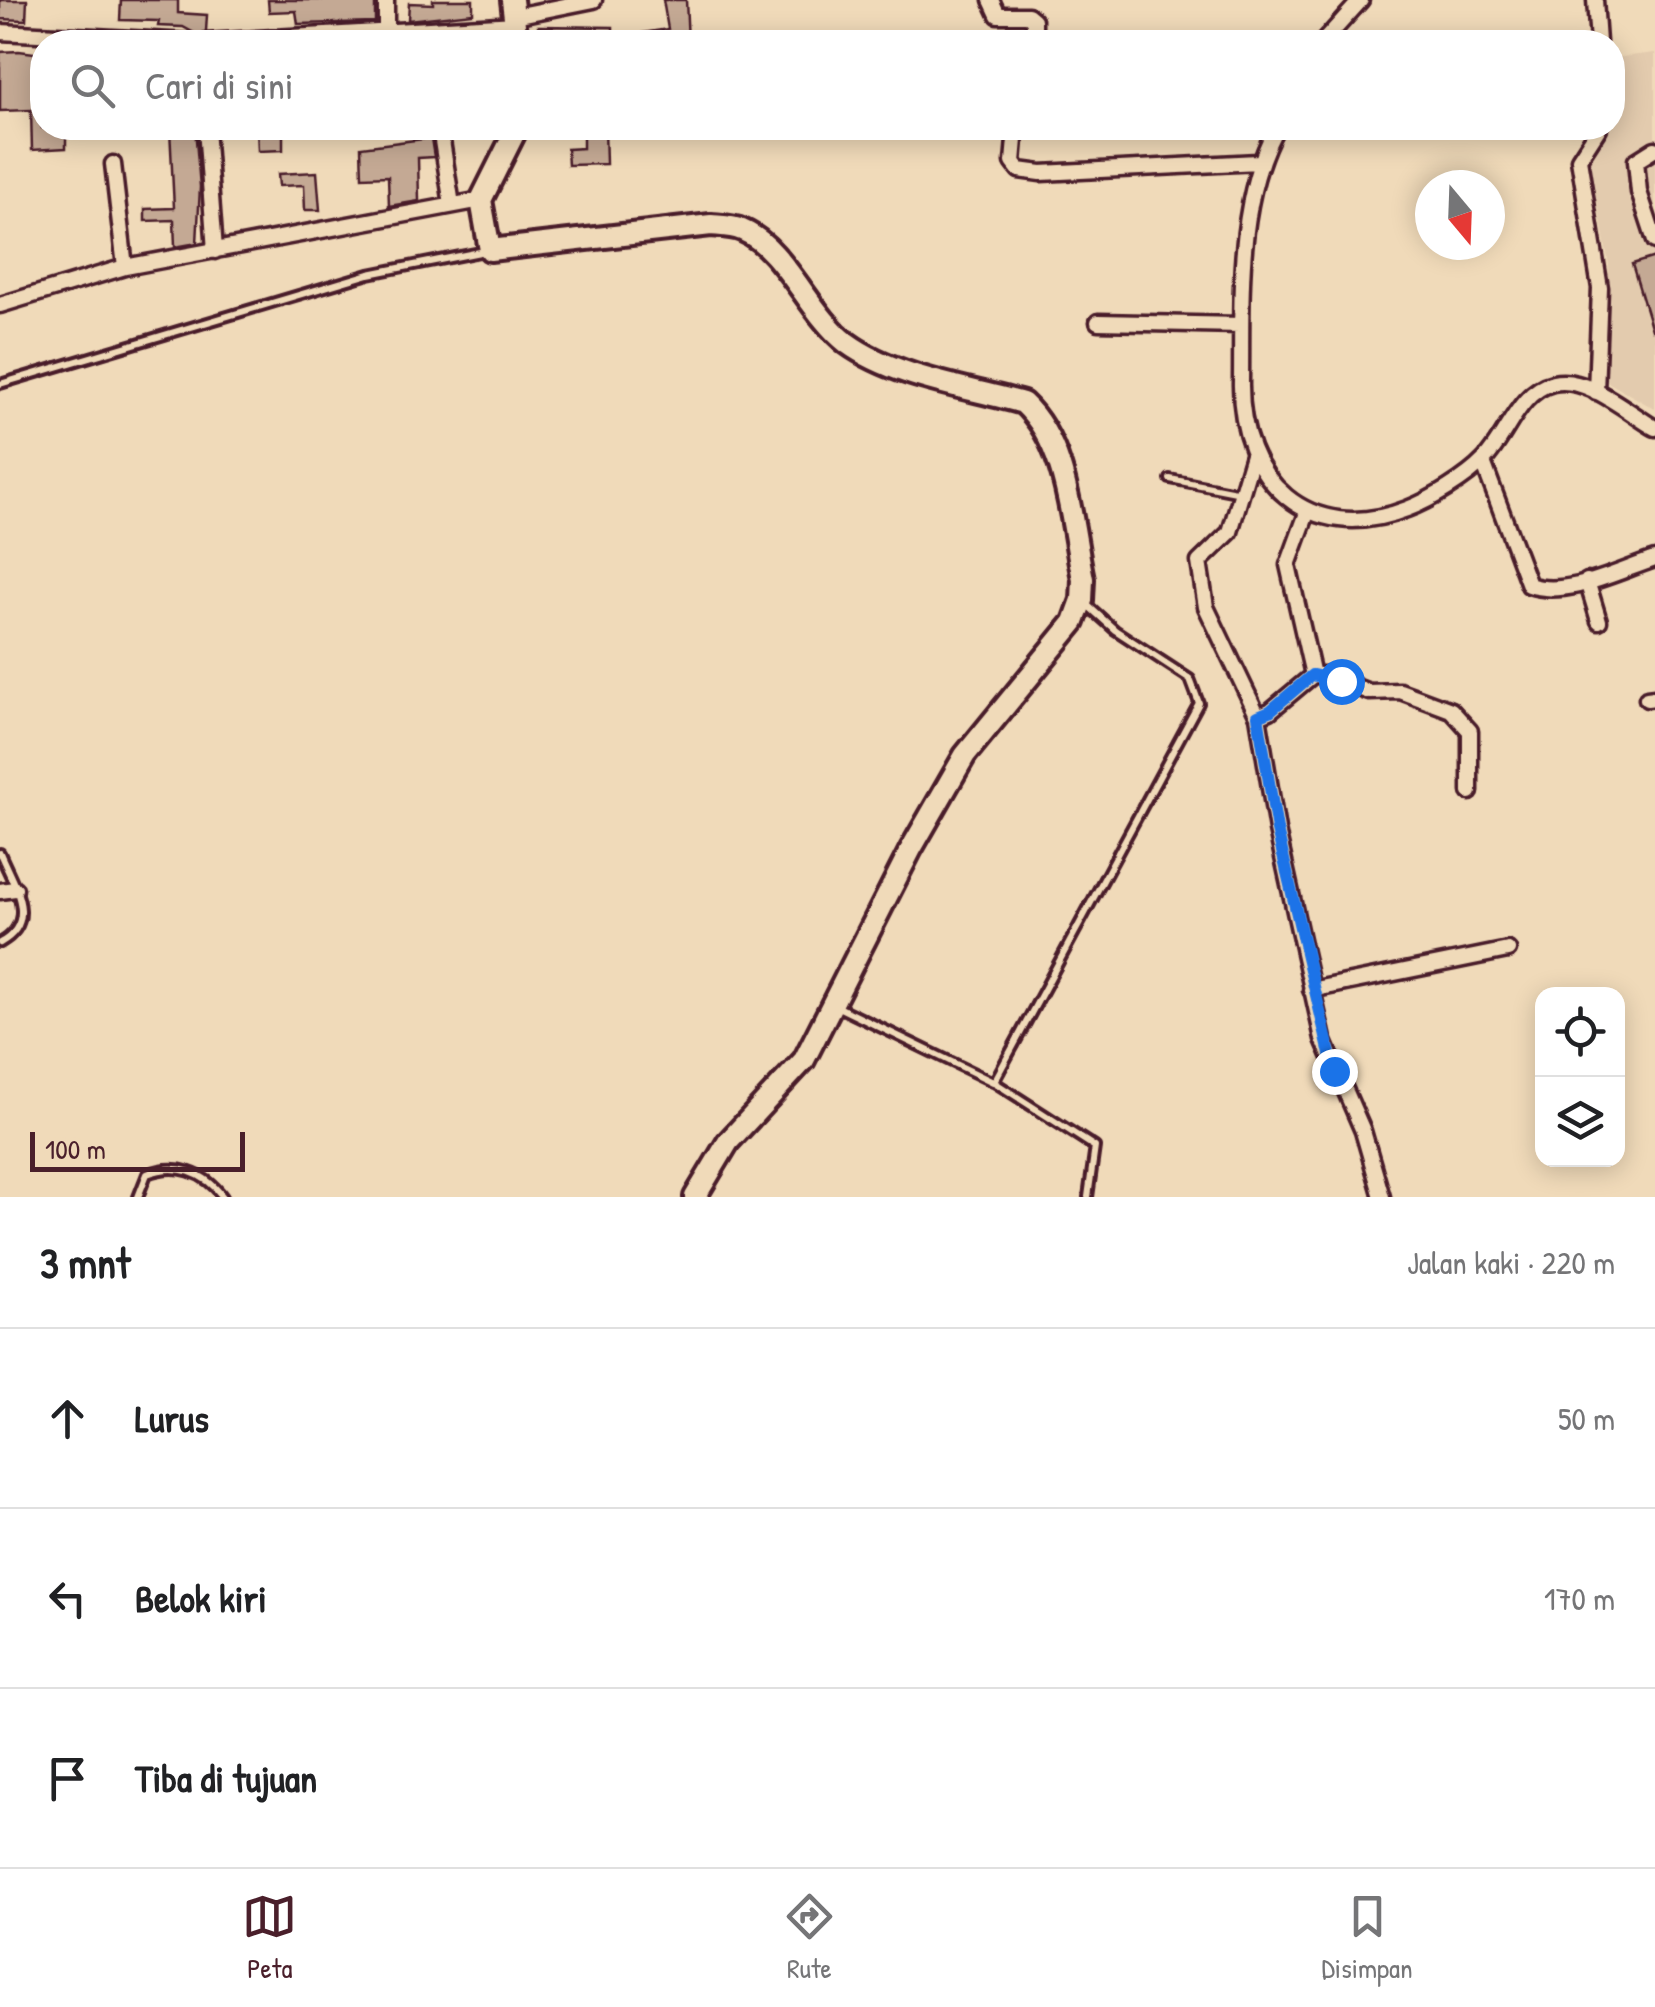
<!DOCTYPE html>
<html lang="id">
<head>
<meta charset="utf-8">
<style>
	:root { --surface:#fff; --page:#f2f2f2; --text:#202124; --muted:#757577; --line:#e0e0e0; --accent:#4a1f2b }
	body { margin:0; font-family:"Patrick Hand",sans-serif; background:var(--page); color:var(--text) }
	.controls { position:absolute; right:30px; bottom:30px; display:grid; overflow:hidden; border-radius:20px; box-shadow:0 5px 25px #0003 }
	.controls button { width:90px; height:90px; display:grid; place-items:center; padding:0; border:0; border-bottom:2px solid var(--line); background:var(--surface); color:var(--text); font:50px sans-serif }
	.compass { position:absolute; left:1415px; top:170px; width:90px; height:90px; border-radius:50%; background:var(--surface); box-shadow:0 5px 25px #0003; rotate:161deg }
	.scale { position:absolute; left:30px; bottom:25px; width:215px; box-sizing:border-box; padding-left:10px; border:5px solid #4a1f2b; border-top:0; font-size:28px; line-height:35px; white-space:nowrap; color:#4a1f2b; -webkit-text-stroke:8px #f0dab9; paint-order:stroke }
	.stop { position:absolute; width:30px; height:30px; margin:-22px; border:8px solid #1a73e8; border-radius:50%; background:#fff }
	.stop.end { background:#1a73e8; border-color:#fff; box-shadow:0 2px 10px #0008 }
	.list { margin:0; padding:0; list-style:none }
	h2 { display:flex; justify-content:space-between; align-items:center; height:130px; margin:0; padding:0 40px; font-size:42px }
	h2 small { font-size:32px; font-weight:400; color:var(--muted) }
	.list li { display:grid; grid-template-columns:65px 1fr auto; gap:30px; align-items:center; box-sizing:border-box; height:180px; padding:0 40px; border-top:2px solid var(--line) }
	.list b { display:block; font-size:38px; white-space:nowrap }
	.list em { font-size:32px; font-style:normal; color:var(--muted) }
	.icon { flex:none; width:55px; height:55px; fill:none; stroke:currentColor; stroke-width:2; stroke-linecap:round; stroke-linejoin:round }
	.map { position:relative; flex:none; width:1655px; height:1197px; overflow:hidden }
	.search { position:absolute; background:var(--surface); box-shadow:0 5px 25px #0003; left:30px; right:30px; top:30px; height:110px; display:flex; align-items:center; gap:25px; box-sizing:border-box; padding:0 35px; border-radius:40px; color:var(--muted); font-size:38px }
	.sheet { height:670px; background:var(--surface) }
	nav { display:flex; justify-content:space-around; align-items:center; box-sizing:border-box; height:140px; border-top:2px solid var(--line); background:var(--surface); font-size:28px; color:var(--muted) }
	nav a { display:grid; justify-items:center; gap:5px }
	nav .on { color:var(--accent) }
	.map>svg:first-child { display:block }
</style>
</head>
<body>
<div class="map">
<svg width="1655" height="1197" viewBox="0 0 1655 1197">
	<rect width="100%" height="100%" fill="#f0dab9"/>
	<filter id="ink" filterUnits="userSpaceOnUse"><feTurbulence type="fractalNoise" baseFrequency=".01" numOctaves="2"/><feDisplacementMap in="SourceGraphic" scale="20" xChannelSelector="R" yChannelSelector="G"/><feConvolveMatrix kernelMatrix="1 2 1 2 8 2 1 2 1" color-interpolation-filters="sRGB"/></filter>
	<g filter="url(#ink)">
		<path fill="#e3cbae" d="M 1655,53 L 1655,409 L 1606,381 L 1609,265 L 1588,153 L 1606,128 L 1612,128 L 1613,58 Z"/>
		<path fill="#c4a994" stroke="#4a1f2b" stroke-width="2.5" d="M 0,0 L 27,0 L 26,20 L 0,19 Z
			M 121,0 L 178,0 L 178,13 L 207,15 L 206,31 L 198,35 L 183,27 L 158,26 L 159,21 L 120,20 Z
			M 268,0 L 375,0 L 375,22 L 298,24 L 296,11 L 269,12 Z
			M 433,0 L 473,0 L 473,13 L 408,20 L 409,3 L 433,4 Z
			M 663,0 L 686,0 L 688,42 L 624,42 L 623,36 L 668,29 Z
			M 538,26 L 613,27 L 613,42 L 538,42 Z
			M 19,51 L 42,54 L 42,128 L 66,128 L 66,148 L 32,150 L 31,110 L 0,111 L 0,52 Z
			M 195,128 L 200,187 L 197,243 L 175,247 L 174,220 L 145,221 L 145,209 L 174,208 L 170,129 Z
			M 257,128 L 283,128 L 283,150 L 258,151 Z
			M 583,128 L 605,128 L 606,164 L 568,165 L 567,149 L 583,148 Z
			M 431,138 L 434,157 L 418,158 L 419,201 L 389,206 L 388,176 L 362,177 L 361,147 Z
			M 317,172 L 320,210 L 305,210 L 304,185 L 279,186 L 278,174 Z
			M 1655,257 L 1655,330 L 1652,330 L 1632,264 Z"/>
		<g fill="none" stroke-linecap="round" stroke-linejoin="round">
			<g stroke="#4a1f2b" stroke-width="14">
				<path id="lane" d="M 0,384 L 369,274 L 485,251
					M 1170,479 L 1241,493
					M 1085,603 L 1115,630 L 1190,679 L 1199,703 L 994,1082 L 1095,1147 L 1088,1197
					M 0,853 C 13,885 40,921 0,943
					M 834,1005 L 993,1082
					M 138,1197 L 147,1174 C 176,1162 205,1172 223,1197"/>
			</g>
			<g stroke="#4a1f2b" stroke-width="21">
				<path id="street" d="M 991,0 L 998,15 L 1028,15 L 1034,20 L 1034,42
					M 1595,0 L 1598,42
					M 515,16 L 594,0
					M 0,32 L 190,42
					M 386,32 L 386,0
					M 205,42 L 516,24
					M 1323,42 L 1361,0
					M 206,128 L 215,251
					M 440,128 L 452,205
					M 1016,128 L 1013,162 L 1019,170 L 1041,173 L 1258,162
					M 1276,128 C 1236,203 1242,297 1241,381 C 1239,481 1309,547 1407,509 C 1431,500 1467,478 1484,460 C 1507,436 1519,391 1553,383 C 1587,375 1627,412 1655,428
					M 1655,149 L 1636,161 L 1639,192 L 1655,241
					M 113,164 L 125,267
					M 0,305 L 125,267 L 481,200
					M 1098,322 L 1241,325
					M 1596,392 L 1600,288 L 1579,159 L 1599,128
					M 1253,455 L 1230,532 L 1199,562 L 1206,607 L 1258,716 L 1277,830 L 1323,1039 L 1363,1131 L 1382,1197
					M 1483,462 L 1529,585 C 1567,598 1618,571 1655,559
					M 1587,581 L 1599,621
					M 1313,675 L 1325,675 L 1369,692 L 1400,691 L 1451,710 L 1470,731 L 1470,792
					M 1647,699 L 1655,698
					M 1258,716 L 1270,711 L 1313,675 L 1288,565 L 1307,513
					M 0,891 L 15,889
					M 1311,990 L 1508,950"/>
			</g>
			<g stroke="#4a1f2b" stroke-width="28">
				<path id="secondary" d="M 512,0 L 517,42
					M 517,128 L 481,200 L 490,250 L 711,225 C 721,226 733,226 742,230 C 784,247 809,314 847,343 C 895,378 967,387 1023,403 C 1068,445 1071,522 1083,579 L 1082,600 L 1074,622 L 965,755 L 911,849 L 804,1060 L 728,1142 L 695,1197"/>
			</g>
			<use href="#lane" stroke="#f0dab9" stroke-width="6"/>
			<use href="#street" stroke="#f0dab9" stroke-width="14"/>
			<use href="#secondary" stroke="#f0dab9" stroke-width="20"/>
		</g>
	</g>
	<g fill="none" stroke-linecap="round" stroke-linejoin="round" filter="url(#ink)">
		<path stroke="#1a73e8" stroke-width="12" d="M 1334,1071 L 1277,830 L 1258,716 L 1270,711 L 1312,675 L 1341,681"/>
	</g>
</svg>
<div class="controls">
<button><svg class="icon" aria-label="locate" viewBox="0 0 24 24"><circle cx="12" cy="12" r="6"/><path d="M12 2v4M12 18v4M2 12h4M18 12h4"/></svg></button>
<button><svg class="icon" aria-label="layers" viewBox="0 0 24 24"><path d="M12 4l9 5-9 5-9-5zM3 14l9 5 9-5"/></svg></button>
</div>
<svg class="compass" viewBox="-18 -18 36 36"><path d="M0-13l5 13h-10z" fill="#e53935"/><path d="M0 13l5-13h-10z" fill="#757577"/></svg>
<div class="scale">100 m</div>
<div class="stop" style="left:1341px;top:681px"></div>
<div class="stop end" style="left:1334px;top:1071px"></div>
<div class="search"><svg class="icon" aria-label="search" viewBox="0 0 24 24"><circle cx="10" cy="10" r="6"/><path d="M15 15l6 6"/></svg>Cari di sini</div>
</div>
<section class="sheet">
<h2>3 mnt<small>Jalan kaki · 220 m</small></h2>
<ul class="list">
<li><svg class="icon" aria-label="ahead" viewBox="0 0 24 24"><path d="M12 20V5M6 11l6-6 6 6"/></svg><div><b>Lurus</b></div><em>50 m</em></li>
<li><svg class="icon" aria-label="left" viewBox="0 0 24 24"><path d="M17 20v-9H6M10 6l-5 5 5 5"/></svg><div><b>Belok kiri</b></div><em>170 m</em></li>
<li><svg class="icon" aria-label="arrive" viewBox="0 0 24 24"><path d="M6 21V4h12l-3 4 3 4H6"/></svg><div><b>Tiba di tujuan</b></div></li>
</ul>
</section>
<nav>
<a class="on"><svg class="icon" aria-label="map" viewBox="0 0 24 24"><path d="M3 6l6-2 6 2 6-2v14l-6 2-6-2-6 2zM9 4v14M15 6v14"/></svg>Peta</a>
<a><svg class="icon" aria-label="directions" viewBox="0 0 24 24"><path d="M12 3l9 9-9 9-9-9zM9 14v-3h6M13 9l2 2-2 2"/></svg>Rute</a>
<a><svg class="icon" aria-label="saved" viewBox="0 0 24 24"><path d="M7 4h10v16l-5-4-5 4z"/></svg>Disimpan</a>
</nav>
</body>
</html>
